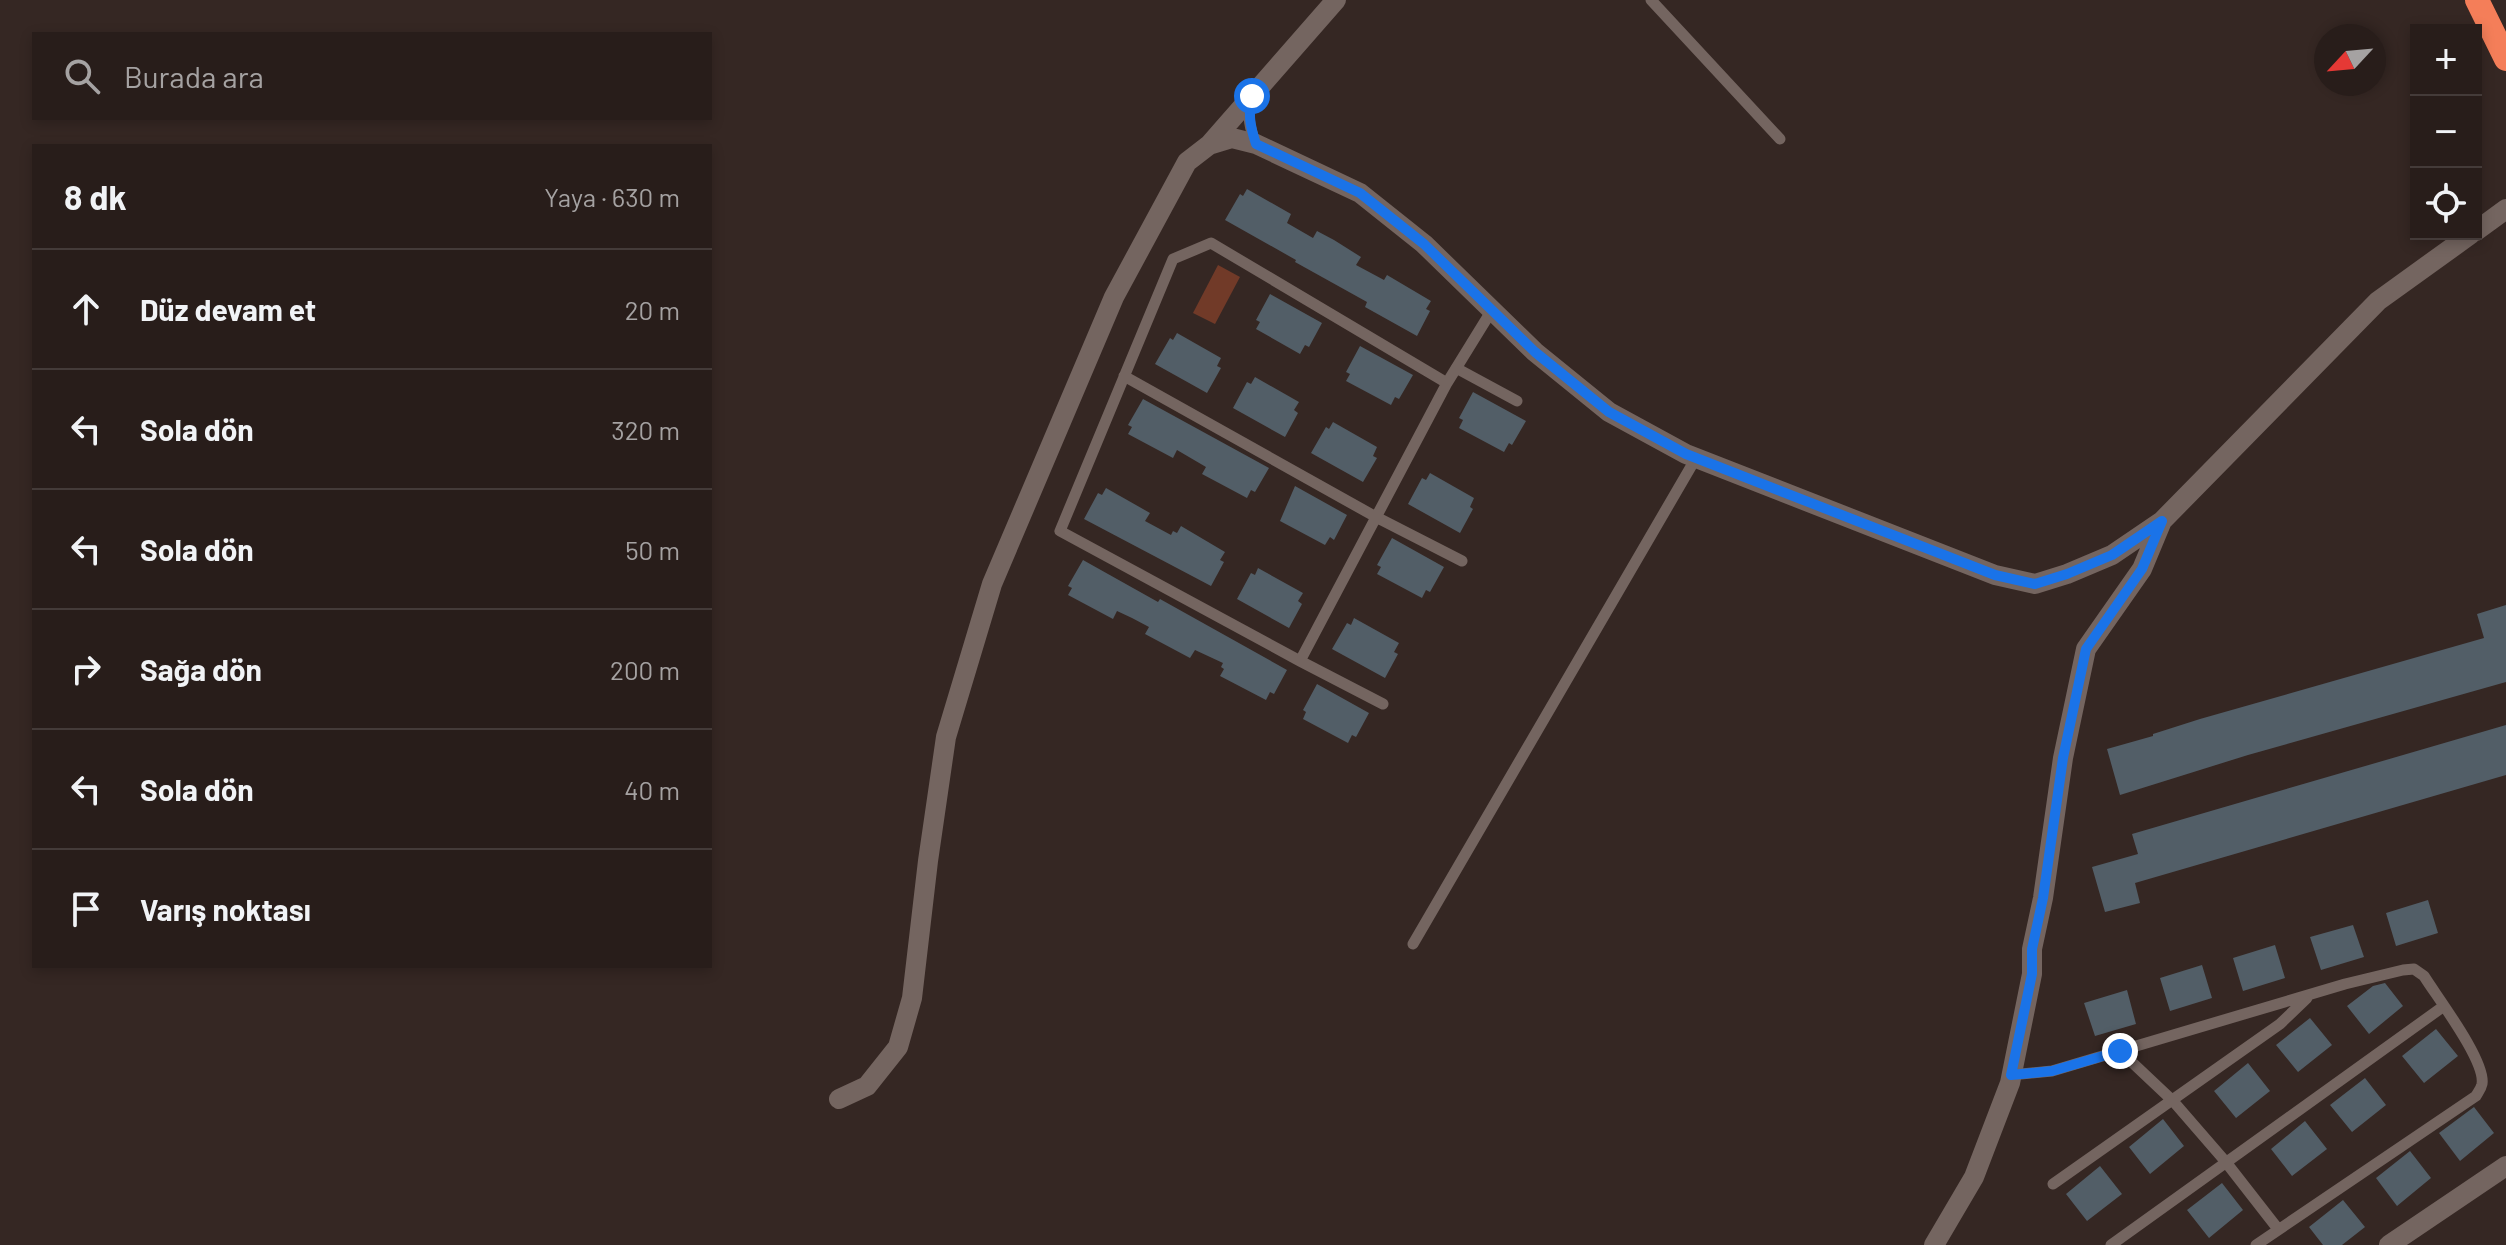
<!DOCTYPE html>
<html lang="tr">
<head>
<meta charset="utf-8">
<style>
	:root { --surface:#281d1a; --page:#302623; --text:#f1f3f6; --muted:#a5a2a2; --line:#443b39 }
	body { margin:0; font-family:Barlow,sans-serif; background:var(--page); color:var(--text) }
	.controls { position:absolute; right:24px; top:24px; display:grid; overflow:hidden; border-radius:0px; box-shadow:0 4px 12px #0003 }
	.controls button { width:72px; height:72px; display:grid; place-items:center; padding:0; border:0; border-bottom:2px solid var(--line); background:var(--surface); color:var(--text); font:40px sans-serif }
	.compass { position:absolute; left:2314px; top:24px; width:72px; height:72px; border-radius:50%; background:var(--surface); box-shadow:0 4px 12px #0003; rotate:244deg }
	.stop { position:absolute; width:24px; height:24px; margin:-18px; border:6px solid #1a73e8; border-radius:50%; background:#fff }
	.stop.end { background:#1a73e8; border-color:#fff; box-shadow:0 2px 8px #0008 }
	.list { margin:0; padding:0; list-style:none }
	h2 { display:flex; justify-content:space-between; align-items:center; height:104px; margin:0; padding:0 32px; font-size:34px }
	h2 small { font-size:26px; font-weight:400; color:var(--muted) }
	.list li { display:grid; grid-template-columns:52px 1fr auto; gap:24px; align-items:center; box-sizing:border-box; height:120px; padding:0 32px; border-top:2px solid var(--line) }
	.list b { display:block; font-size:30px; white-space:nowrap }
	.list em { font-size:26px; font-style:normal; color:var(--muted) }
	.icon { flex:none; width:44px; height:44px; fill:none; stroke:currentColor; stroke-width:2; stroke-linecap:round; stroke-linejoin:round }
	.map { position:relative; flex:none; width:2506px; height:1245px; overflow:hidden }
	.search { position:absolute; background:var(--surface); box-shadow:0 4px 12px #0003; left:32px; top:32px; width:680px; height:88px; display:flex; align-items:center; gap:20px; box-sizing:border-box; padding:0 28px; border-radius:0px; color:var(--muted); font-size:30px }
	.panel { position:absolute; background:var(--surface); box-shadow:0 4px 12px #0003; left:32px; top:144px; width:680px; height:824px; border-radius:0px }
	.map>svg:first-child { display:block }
</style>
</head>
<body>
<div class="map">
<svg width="2506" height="1245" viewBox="0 0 2506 1245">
	<rect width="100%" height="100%" fill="#352723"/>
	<path fill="#713a28" d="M 1218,265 L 1240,277 L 1215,324 L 1193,313 Z"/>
	<path fill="#525e67" d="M 1247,189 L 1291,214 L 1287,223 L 1313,238 L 1317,231 L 1334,240 L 1361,257 L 1356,265 L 1384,280 L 1387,275 L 1431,301 L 1426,309 L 1430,311 L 1417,336 L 1365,307 L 1367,302 L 1295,262 L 1296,260 L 1225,220 L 1240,194 L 1243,196 Z
		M 1270,294 L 1322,323 L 1309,347 L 1305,345 L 1300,354 L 1256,329 L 1260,322 L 1256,320 Z
		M 1177,333 L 1221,358 L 1217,366 L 1221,368 L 1207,393 L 1155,364 L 1170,338 L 1173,340 Z
		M 1360,346 L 1413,375 L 1399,399 L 1395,397 L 1391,405 L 1346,381 L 1350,374 L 1346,372 Z
		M 1255,377 L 1299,402 L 1294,410 L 1298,413 L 1285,437 L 1233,408 L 1247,382 L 1251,384 Z
		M 1473,392 L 1526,421 L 1512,445 L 1509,443 L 1504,452 L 1459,428 L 1463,420 L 1459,418 Z
		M 1143,399 L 1269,468 L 1255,492 L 1251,490 L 1247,498 L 1202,474 L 1206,467 L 1177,450 L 1173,458 L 1128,434 L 1132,427 L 1128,425 Z
		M 1333,422 L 1377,447 L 1373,456 L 1377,458 L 1363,482 L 1311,453 L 1326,427 L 1329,429 Z
		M 1430,473 L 1474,498 L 1470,507 L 1473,509 L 1460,533 L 1408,504 L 1422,478 L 1426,480 Z
		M 1295,486 L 1347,515 L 1334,540 L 1330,537 L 1325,545 L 1280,521 Z
		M 1106,488 L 1150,513 L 1145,521 L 1171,535 L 1173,531 L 1177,533 L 1181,526 L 1225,552 L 1220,560 L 1224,562 L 1211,586 L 1084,519 L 1098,493 L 1102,495 Z
		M 1392,538 L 1444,567 L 1430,592 L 1426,590 L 1422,598 L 1377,574 L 1381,567 L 1377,565 Z
		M 1083,560 L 1158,602 L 1160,599 L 1287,670 L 1274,694 L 1270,692 L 1266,700 L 1220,676 L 1224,669 L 1221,667 L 1223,663 L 1195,650 L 1190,658 L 1145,634 L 1149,627 L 1132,618 L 1117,611 L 1113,619 L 1068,595 L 1072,588 L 1068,586 Z
		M 1258,568 L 1303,593 L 1298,601 L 1302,604 L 1289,628 L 1237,599 L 1251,573 L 1255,575 Z
		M 2506,605 L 2506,682 L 2248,755 L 2120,795 L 2107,749 L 2153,736 L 2153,734 L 2200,719 L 2484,638 L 2477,614 Z
		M 1354,618 L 1399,643 L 1394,652 L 1398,654 L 1385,678 L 1332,649 L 1347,623 L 1351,625 Z
		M 1317,684 L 1369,713 L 1356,737 L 1352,735 L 1348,743 L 1303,719 L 1306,712 L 1303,710 Z
		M 2506,725 L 2506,775 L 2135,883 L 2140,903 L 2105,912 L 2092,867 L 2138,854 L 2132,834 Z
		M 2428,900 L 2438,933 L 2396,946 L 2386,913 Z
		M 2353,925 L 2364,957 L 2321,970 L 2310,937 Z
		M 2275,945 L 2285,978 L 2243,991 L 2233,958 Z
		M 2202,965 L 2212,998 L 2170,1011 L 2160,978 Z
		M 2385,983 L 2403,1006 L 2369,1034 L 2347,1006 L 2373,986 Z
		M 2127,990 L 2136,1024 L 2095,1036 L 2084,1003 Z
		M 2310,1018 L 2332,1045 L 2298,1072 L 2276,1045 Z
		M 2436,1029 L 2458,1056 L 2424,1083 L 2402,1056 Z
		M 2248,1063 L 2270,1091 L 2236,1118 L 2214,1091 Z
		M 2365,1078 L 2386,1105 L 2352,1132 L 2330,1105 Z
		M 2474,1107 L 2494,1133 L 2460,1161 L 2439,1133 Z
		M 2163,1119 L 2184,1146 L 2150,1174 L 2129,1147 Z
		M 2305,1121 L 2327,1149 L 2292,1176 L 2271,1149 Z
		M 2410,1151 L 2431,1178 L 2397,1206 L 2376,1178 Z
		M 2100,1166 L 2122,1194 L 2087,1221 L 2066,1194 Z
		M 2222,1183 L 2243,1210 L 2209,1238 L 2187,1210 Z
		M 2343,1200 L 2365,1227 L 2342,1245 L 2323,1245 L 2309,1227 Z"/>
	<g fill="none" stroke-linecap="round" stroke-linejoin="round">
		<path stroke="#746560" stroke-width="11" d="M 1651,0 L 1780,139
			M 1251,101 C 1247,117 1250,129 1256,144
			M 1456,368 L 1517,401
			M 1124,376 L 1376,517 L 1462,561
			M 1300,661 L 1447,383 L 1492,310
			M 1383,704 L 1300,661 L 1060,531 L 1173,259 L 1211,243 L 1447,383
			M 1413,944 L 1696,458
			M 2120,1051 L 2173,1101 L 2225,1161 L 2278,1229
			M 2011,1075 L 2052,1071 L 2345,984 L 2403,970 L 2414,969 L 2424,976 C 2437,997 2486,1061 2482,1084 C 2481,1089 2478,1092 2476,1096 L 2256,1245
			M 2053,1184 L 2280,1024 L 2307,998
			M 2111,1245 L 2444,1006"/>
		<path stroke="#746560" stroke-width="20" d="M 1209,145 L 1336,0
			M 2476,231 L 2506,209
			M 839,1099 L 867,1086 L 898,1047 L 912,998 L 928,861 L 946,737 L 992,584 L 1114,297 L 1187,162 L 1209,145 L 1232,138 L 1256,144 L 1360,193 L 1424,244 L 1535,352 L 1609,412 L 1686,454 L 1995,575 L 2035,584 L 2067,574 L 2112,555 L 2162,521
			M 1934,1245 L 1974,1177 L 2010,1083 L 2032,974 L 2032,949 L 2043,898 L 2063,758 L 2086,649 L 2142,569 L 2162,521 L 2378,301 L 2471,234
			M 2389,1245 L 2506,1166"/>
		<path stroke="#f47e59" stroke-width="24" d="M 2477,0 L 2506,59"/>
	</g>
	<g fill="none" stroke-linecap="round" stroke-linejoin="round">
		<path stroke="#1a73e8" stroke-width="10" d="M 1252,96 C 1248,114 1250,126 1256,144 L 1360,193 L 1424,244 L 1535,352 L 1609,412 L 1686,454 L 1995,575 L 2035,584 L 2067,574 L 2112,555 L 2162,521 L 2142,569 L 2086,649 L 2063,758 L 2043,898 L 2032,949 L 2032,974 L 2011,1075 L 2052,1071 L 2120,1051"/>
	</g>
</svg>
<div class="controls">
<button>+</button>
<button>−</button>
<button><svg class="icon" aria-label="locate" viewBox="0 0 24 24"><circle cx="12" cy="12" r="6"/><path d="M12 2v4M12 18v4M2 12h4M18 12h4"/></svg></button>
</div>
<svg class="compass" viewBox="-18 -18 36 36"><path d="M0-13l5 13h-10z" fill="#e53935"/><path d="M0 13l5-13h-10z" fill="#a5a2a2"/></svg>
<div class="stop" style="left:1252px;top:96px"></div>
<div class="stop end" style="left:2120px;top:1051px"></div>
<div class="search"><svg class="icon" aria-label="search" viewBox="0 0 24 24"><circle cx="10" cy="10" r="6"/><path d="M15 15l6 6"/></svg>Burada ara</div>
<section class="panel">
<h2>8 dk<small>Yaya · 630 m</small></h2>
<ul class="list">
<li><svg class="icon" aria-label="ahead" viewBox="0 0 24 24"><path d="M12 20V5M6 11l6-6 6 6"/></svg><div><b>Düz devam et</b></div><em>20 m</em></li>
<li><svg class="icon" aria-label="left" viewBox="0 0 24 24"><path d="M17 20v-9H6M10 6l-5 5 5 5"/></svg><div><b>Sola dön</b></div><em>320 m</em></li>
<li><svg class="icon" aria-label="left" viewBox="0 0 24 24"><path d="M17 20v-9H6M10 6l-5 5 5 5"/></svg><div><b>Sola dön</b></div><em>50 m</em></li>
<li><svg class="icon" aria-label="right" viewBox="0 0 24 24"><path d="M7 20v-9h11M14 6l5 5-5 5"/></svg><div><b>Sağa dön</b></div><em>200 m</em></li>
<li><svg class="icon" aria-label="left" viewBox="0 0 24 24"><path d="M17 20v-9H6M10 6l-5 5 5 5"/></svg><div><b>Sola dön</b></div><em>40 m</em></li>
<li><svg class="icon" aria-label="arrive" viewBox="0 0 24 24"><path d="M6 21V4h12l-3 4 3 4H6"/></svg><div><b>Varış noktası</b></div></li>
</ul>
</section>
</div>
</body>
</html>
